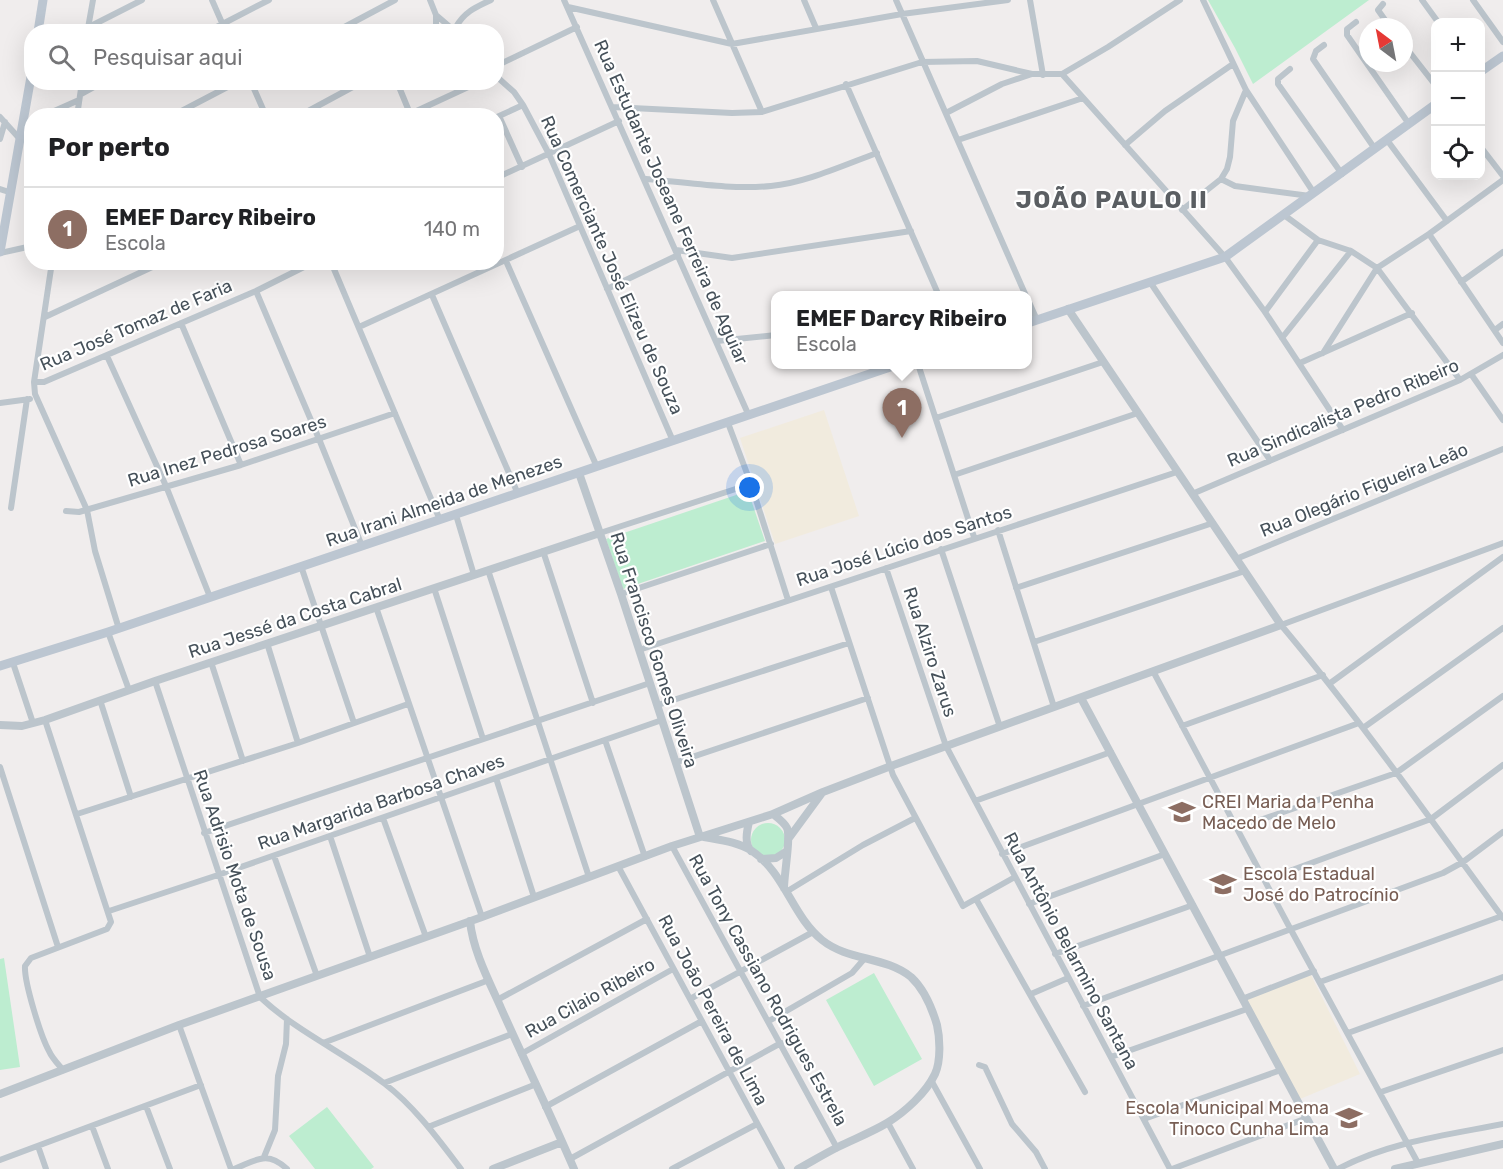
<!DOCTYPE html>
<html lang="pt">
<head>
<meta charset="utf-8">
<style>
	:root { --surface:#fff; --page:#f2f2f2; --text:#202124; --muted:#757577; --line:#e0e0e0; --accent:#0f766e }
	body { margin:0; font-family:Rubik,sans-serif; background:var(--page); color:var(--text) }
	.controls { position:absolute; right:18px; top:18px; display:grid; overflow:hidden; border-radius:12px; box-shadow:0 6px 24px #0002 }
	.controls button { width:54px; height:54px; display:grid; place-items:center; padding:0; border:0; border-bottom:2px solid var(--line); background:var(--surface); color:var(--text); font:30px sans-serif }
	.compass { position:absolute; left:1359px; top:18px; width:54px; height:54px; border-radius:50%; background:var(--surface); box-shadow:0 6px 24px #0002; rotate:328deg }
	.you { position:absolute; left:750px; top:488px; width:21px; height:21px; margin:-15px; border:4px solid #fff; border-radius:50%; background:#1a73e8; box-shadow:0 0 0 9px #1a73e833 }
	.badge { display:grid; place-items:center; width:39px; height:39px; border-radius:50%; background:var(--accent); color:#fff; font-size:20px; font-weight:700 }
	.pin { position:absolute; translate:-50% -50px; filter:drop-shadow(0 2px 3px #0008) }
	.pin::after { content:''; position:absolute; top:32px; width:21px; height:18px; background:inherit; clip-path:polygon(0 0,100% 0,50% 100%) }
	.popup { position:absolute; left:771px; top:291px; width:261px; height:78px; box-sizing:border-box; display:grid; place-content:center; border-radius:12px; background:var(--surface); filter:drop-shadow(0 2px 4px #0005); font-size:20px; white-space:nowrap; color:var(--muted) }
	.popup b { font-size:22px; color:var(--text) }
	.popup::after { content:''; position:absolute; left:50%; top:100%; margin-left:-12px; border:12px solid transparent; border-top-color:var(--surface) }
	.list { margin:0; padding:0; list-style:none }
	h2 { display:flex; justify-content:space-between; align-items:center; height:78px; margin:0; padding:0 24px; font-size:26px }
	h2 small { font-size:20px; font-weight:400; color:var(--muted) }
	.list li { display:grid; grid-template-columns:39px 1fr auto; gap:18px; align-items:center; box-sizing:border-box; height:84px; padding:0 24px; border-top:2px solid var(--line) }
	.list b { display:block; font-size:22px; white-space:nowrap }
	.list p { margin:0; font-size:20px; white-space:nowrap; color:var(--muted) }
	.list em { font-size:20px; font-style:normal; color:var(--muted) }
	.icon { flex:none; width:33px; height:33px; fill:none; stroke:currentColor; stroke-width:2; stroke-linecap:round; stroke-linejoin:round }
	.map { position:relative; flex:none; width:1503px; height:1169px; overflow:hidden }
	.search { position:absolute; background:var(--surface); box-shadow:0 6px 24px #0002; left:24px; top:24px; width:480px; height:66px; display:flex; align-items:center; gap:15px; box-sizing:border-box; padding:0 21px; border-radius:24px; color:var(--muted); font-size:22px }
	.panel { position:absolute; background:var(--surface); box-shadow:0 6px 24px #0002; left:24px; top:108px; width:480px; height:162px; border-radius:24px }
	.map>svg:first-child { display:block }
</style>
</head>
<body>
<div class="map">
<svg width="1503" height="1169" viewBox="0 0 1503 1169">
	<rect width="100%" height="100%" fill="#f0eded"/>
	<path fill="#bdedd0" d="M 1208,0 L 1369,0 L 1253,84 L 1235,48 Z
		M 748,491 L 765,541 L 623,589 L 606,539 Z
		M751 840a17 17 0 1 1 34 0a17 17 0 1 1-34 0Z
		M 4,958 L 20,1067 L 0,1070 L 0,959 Z
		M 874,973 L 922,1059 L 874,1086 L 826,1000 Z
		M 327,1107 L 374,1167 L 371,1169 L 315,1169 L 289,1136 Z"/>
	<path fill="#f1ebde" d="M 824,410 L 859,516 L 775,544 L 740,438 Z
		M 1311,975 L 1360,1074 L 1300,1099 L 1245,1000 Z"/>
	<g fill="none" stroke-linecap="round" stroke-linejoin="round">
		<path stroke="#bcc5cc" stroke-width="6" d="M 212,0 L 226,32
			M 430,0 L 436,15 L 436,32
			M 564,0 L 749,416
			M 713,0 L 762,112
			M 804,0 L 816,28
			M 896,0 L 1026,296
			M 1030,0 L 1043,75
			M 1203,0 L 1246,90 L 1314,193
			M 1422,0 L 1438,22
			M 1473,0 L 1503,42
			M 1383,4 L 1378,10 L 1390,27
			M 568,7 L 732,44 L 902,14 L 1008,0
			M 436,15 L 450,27
			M 1356,22 L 1347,29 L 1347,35 L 1409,124
			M 456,27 C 464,12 476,7 491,0
			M 88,28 L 93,0
			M 79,32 L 142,0
			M 207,32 L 269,0
			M 335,32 L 395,0
			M 440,32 C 448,26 456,26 465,32
			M 1324,45 L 1316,51 L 1313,59 L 1375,149
			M 1404,45 L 1436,86
			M 496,66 L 577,27
			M 1290,69 L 1278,79 L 1278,84 L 1342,174
			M 1062,74 L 1225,257 L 1265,312 L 1343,430
			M 496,76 L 514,92 L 523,105 L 549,154 L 673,441
			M 251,82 L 266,116
			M 397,82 L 411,116
			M 846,84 L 939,296
			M 81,94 L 103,82
			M 612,107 L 732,113 L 762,112 L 922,62 L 977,61 L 1032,74
			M 946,113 L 1002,84 L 1032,74 L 1062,74 L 1108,47 L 1180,0
			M 410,114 L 479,82
			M 43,116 L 79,100
			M 77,116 L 82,82
			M 172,116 L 237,82
			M 299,116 L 362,82
			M 499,116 L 522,167
			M 0,117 L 19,138
			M 497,117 L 523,105
			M 22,124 L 32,120
			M 0,139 L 5,122
			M 958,140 L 1083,98
			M 1387,140 L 1447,221
			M 1125,145 L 1165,111 L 1233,64
			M 1480,146 L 1503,176
			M 496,178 L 619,121
			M 646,179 C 686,182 729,190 771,186 C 805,183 844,165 877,153
			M 1221,179 L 1235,186 L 1310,196
			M 0,189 L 9,192
			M 1182,210 L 1221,179 L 1227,169 L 1230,157 L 1233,121 L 1246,90
			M 1284,215 L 1318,240 L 1351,251 L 1377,268 L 1460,380
			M 1429,234 L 1503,343
			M 676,250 L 732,258 L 911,231
			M 0,253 L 32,246
			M 506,261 L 597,467
			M 52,262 L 34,382 L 35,394 L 87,510 L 95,551 L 119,629
			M 331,262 L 440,520
			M 1150,282 L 1270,460
			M 1461,282 L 1503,252
			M 607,289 L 678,255
			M 256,291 L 319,439 L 362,546
			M 432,295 L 518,494
			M 1028,300 L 1037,320
			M 1265,312 L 1318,240
			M 45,317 L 163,262
			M 181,323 L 241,465
			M 359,327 L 580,226
			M 1495,330 L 1503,324
			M 1282,338 L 1351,251
			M 717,341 L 776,335
			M 1323,353 L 1377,268 L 1429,234 L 1503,180
			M 107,356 L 166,486 L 210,597
			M 1300,363 L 1412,313
			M 918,364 L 974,537
			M 1471,374 L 1503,420
			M 34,382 L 44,382 L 256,291 L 314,262
			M 0,403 L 30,399
			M 936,418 L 1103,362
			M 728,423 L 751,484 L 788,600
			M 954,475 L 1138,413
			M 1192,494 L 1460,380 L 1503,355
			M 11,508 L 27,399
			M 66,511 L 79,512 L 241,465 L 395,413
			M 456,515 L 474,575
			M 998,530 L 1054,707
			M 600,533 L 751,484
			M 1503,543 L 1281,625 C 1360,719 1430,819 1503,918
			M 941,549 L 1000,727
			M 543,551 L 593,703
			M 1236,559 L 1503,449
			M 301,566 L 354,723
			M 886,568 L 946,746 L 1170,1169
			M 488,570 L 589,877
			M 831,587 L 893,775 L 963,906 L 1015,877
			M 434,588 L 483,739
			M 1016,588 L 1213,523
			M 621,594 L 771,544
			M 376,607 L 482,917
			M 108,632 L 129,690
			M 1034,642 L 1245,571
			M 267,643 L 298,743
			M 639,650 L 1177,472
			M 211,662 L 243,761
			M 13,663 L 33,723
			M 1153,671 L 1291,930 L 1418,1163
			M 155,681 L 260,997 C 297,1032 345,1053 385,1084 C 415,1107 438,1139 461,1169
			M 1329,684 L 1503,557
			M 100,700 L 131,797
			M 658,705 L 849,643
			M 45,720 L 111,922 L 107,929 L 31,958 L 25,966 C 24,982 41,1037 49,1051 C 52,1058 58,1064 63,1070
			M 1182,726 L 1323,675
			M 1363,728 L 1503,628
			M 605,740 L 645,857
			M 677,762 L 868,698
			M 0,767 L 58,947
			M 496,778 L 534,897
			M 975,801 L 1111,752
			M 77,814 L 298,743 L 408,704
			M 383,818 L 426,937
			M 1237,828 L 1396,773 L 1503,696
			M 204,833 L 650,683
			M 330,836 L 370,957
			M 672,846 L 837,1148
			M 1002,854 L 1359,723
			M 274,856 L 317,976
			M 618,866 L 782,1169
			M 1265,880 L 1431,819 L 1503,765
			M 786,892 L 863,845 L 915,818
			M 976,899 L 1085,1092
			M 1029,904 L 1165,854
			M 109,911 L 218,875 L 662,720
			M 1055,954 L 1193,905
			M 1320,982 L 1502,916
			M 1031,994 L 1068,978
			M 690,999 L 813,932
			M 1242,999 L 1314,971
			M 497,1000 L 647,919
			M 1083,1006 L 1443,873 L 1463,862 L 1503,832
			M 769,1021 L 852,973 L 865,958
			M 179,1025 L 231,1169
			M 1348,1033 L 1503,977
			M 323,1043 L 489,980
			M 521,1054 L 673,969
			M 1111,1057 L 1247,1009
			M 979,1065 L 985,1067 L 1012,1124 L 1036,1152 L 1045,1169
			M 931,1080 L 980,1169
			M 384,1083 L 512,1034
			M 1381,1092 L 1503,1050
			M 146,1106 L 170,1169
			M 545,1107 L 702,1021
			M 1144,1119 L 1281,1070
			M 888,1123 L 913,1169
			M 92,1126 L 108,1169
			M 428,1127 L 534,1085
			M 38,1146 L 46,1169
			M 264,1157 L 275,1130 L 278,1076 L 286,1044 L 287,1019
			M 570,1159 L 781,1043
			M 0,1160 L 201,1085
			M 234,1169 C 257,1160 267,1150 287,1169
			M 672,1169 L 757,1124
			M 1172,1169 L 1307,1118
			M 1338,1169 C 1389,1142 1447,1135 1503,1124"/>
		<path stroke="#bcc5cc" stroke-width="8" d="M 579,473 L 621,594 L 700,837
			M 1081,698 L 1334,1169
			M 0,725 L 22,726 L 45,720 L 155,681 L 600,533
			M 773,814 C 778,818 784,822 787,828 C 791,836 784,876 784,888
			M 749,822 C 747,831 744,843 751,851
			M 704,837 C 720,840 738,842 752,851 C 785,873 792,916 822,940 C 848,961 885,956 911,977 C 924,989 932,1008 937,1025 C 940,1038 941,1061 935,1074 C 926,1093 905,1112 887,1123 C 872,1132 854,1139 838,1147 C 824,1154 811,1162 798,1169
			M 789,838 L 822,793
			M 761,859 L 776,858 L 787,851
			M 470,921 C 473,951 489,981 501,1008 C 525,1062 551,1115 574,1169
			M 0,1094 L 179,1025 L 482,917 L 672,846 L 773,814 L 823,792 L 891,766 L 1281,625 L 1068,309
			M 493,1169 L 562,1142
			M 1395,1169 L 1503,1144"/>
		<path stroke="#bcc6d1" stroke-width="9" d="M 38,32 L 43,0
			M 1480,72 L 1503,56
			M 0,252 L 32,71
			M 1028,323 L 1225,257 L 1436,104
			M 0,666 L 108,632 L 899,364"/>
	</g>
	<defs>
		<g id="school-bare" transform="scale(2.07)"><path d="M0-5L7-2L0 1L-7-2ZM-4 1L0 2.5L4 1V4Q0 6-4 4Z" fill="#8d6e63" stroke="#fff" stroke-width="2.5" paint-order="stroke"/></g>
	</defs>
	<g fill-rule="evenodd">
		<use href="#school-bare" x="1182" y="812"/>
		<use href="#school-bare" x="1223" y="884"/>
		<use href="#school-bare" x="1349" y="1118"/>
	</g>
	<g text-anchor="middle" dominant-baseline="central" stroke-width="4.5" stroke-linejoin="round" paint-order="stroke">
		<g font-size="18" fill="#46515a" stroke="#fff">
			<text transform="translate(671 202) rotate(66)">Rua Estudante Joseane Ferreira de Aguiar</text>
			<text transform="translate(612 265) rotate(66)">Rua Comerciante José Elizeu de Souza</text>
			<text transform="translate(136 325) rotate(-23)">Rua José Tomaz de Faria</text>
			<text transform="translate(1343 413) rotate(-23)">Rua Sindicalista Pedro Ribeiro</text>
			<text transform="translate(227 451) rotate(-17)">Rua Inez Pedrosa Soares</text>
			<text transform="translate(1364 490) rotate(-22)">Rua Olegário Figueira Leão</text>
			<text transform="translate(444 501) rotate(-19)">Rua Irani Almeida de Menezes</text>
			<text transform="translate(904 546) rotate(-18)">Rua José Lúcio dos Santos</text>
			<text transform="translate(295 618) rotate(-18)">Rua Jessé da Costa Cabral</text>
			<text transform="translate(654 650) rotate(72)">Rua Francisco Gomes Oliveira</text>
			<text transform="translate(930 652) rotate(72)">Rua Alziro Zarus</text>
			<text transform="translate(381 802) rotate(-19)">Rua Margarida Barbosa Chaves</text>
			<text transform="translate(235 875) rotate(71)">Rua Adrisio Mota de Sousa</text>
			<text transform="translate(1071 951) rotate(62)">Rua Antônio Belarmino Santana</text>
			<text transform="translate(768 990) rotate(61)">Rua Tony Cassiano Rodrigues Estrela</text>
			<text transform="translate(590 998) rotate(-29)">Rua Cilaio Ribeiro</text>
			<text transform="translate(713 1010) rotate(62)">Rua João Pereira de Lima</text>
		</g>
		<g font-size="18" fill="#785e54" stroke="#fff" text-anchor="start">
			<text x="1202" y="802">CREI Maria da Penha<tspan x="1202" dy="21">Macedo de Melo</tspan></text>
			<text x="1243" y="874">Escola Estadual<tspan x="1243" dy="21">José do Patrocínio</tspan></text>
			<text x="1329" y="1108" text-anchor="end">Escola Municipal Moema<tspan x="1329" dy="21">Tinoco Cunha Lima</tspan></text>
		</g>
		<g font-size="24" font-weight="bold" letter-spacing="1.5" fill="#5a5e62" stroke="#fff">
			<text x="1112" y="200">JOÃO PAULO II</text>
		</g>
	</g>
</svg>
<div class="controls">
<button>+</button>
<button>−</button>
<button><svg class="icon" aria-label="locate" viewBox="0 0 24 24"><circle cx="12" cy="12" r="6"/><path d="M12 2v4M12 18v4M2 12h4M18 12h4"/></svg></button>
</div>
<svg class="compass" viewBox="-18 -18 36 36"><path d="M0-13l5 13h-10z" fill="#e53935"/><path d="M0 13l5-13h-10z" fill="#757577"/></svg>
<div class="you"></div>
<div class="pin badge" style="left:902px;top:438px;background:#8d6e63">1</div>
<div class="popup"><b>EMEF Darcy Ribeiro</b>Escola</div>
<div class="search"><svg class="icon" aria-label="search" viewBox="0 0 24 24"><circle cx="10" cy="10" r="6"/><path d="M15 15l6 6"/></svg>Pesquisar aqui</div>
<section class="panel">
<h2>Por perto<small></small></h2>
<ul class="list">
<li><span class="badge" style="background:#8d6e63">1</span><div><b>EMEF Darcy Ribeiro</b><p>Escola</p></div><em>140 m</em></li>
</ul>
</section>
</div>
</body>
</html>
